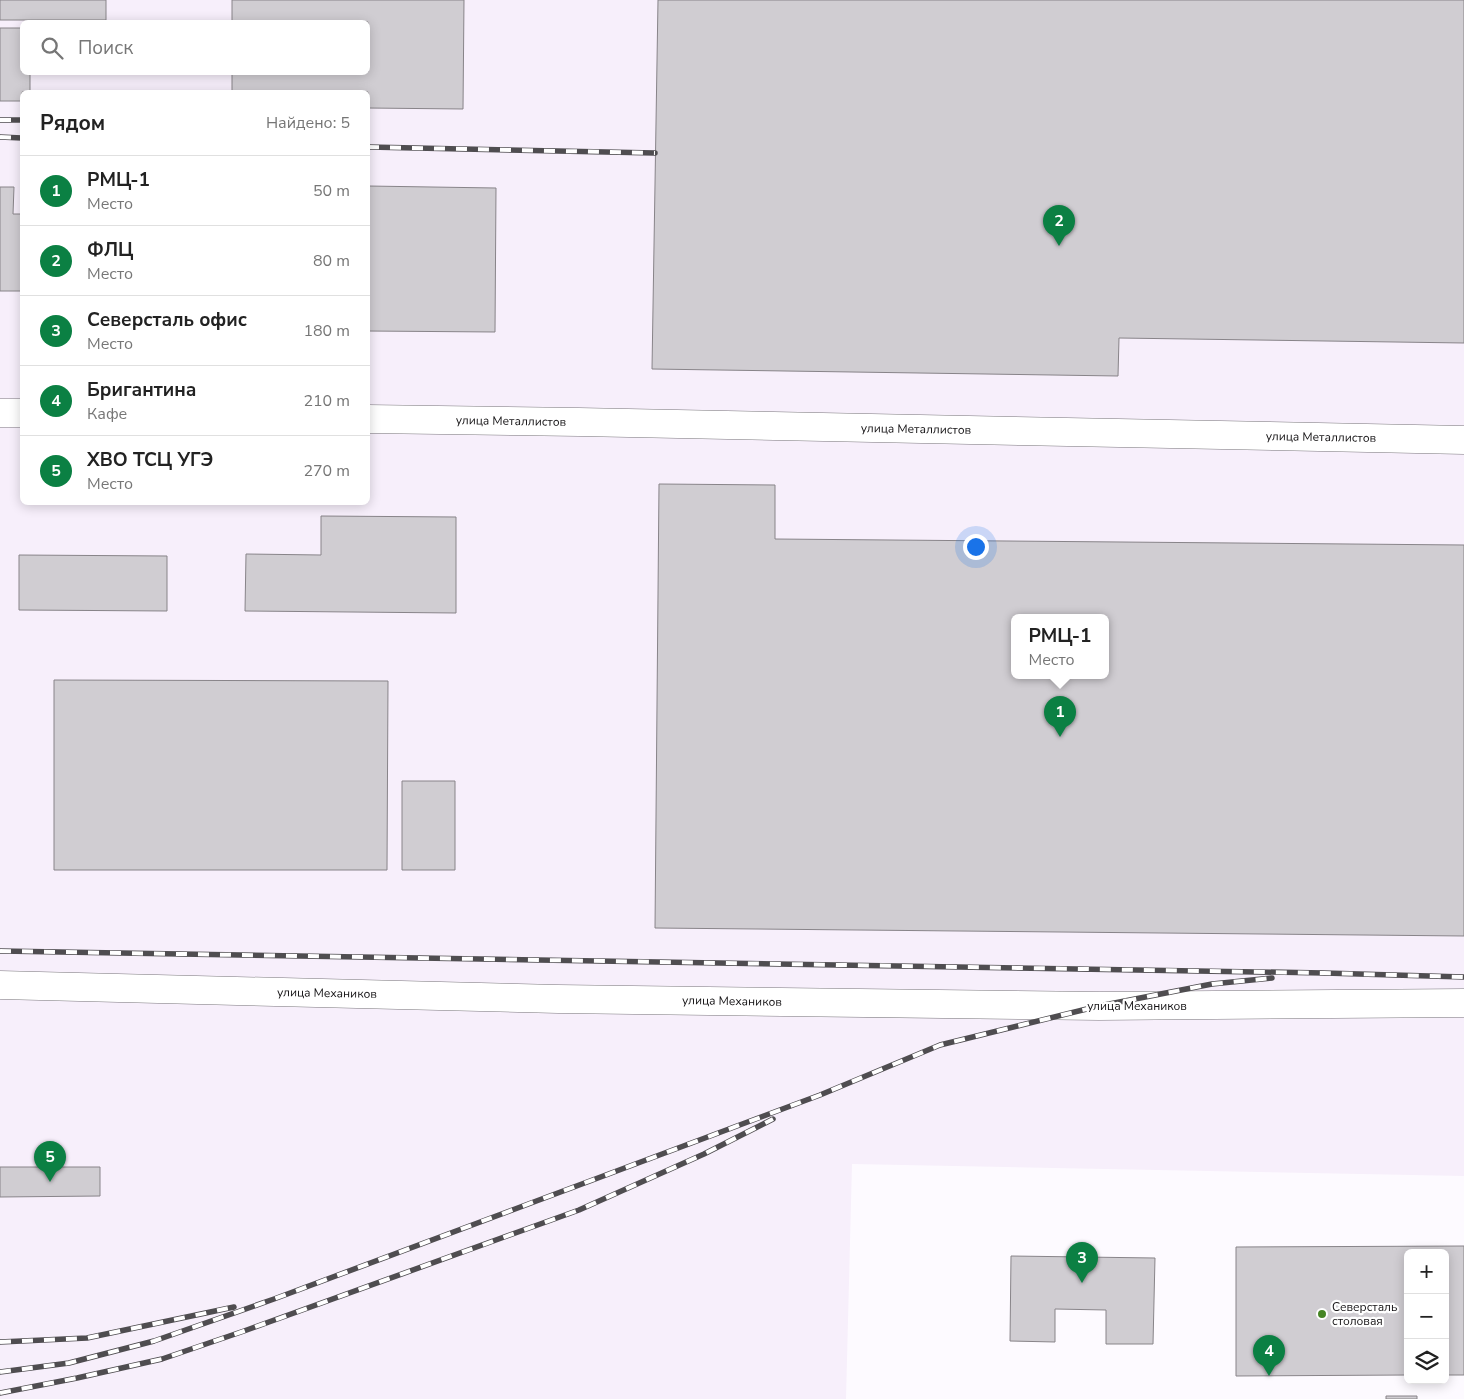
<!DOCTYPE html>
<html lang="ru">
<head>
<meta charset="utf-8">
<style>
	:root { --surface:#fff; --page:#f2f2f2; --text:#222; --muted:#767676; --line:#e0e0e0; --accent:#0b8043 }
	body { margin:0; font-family:"Nunito Sans",sans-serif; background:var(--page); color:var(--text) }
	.controls { position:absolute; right:15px; bottom:15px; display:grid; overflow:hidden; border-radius:8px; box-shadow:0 2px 12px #0003 }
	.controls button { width:45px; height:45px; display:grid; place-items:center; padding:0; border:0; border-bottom:1px solid var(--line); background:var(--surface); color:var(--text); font:25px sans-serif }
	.you { position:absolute; left:975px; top:546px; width:18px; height:18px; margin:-12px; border:4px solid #fff; border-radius:50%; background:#1a73e8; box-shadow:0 0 0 8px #1a73e833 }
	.badge { display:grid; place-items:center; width:32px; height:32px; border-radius:50%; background:var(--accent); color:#fff; font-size:16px; font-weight:700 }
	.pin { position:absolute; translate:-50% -41px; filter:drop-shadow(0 1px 2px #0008) }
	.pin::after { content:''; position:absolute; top:26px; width:18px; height:15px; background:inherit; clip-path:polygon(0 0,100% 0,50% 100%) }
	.popup { position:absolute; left:1011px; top:614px; width:98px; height:65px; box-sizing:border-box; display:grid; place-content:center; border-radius:8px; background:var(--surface); filter:drop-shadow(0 1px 4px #0005); font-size:16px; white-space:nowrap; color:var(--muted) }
	.popup b { font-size:19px; color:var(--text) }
	.popup::after { content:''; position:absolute; left:50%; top:100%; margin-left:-10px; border:10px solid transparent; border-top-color:var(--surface) }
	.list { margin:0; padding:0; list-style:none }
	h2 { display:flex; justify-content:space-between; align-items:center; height:65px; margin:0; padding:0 20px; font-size:21px }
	h2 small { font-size:16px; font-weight:400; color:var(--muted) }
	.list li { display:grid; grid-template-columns:32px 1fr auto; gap:15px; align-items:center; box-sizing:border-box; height:70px; padding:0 20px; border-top:1px solid var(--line) }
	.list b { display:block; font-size:19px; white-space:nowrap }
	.list p { margin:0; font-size:16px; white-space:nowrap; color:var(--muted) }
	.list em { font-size:16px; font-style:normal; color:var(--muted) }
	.icon { flex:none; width:28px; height:28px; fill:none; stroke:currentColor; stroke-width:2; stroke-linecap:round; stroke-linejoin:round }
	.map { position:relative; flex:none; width:1464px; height:1399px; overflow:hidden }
	.search { position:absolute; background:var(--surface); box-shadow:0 2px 12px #0003; left:20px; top:20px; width:350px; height:55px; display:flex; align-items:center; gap:12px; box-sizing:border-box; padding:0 18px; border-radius:8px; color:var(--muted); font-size:19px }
	.panel { position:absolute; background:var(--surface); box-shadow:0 2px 12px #0003; left:20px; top:90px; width:350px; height:415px; border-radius:8px }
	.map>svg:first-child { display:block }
</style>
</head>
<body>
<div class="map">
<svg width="1464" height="1399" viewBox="0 0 1464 1399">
	<rect width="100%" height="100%" fill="#fdfaff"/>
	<path fill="#f7effb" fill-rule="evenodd" d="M 0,0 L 1464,0 L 1464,1176 L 852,1164 L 846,1399 L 0,1399 ZM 22,22 L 368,22 L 368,72 L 22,72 ZM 22,92 L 368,92 L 368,502 L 22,502 ZM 1015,618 L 1105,618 L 1105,676 L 1015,676 Z"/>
	<path fill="#d0cdd2" stroke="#888489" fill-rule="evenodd" d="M 0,0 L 106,0 L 106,20 L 0,20 Z
		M 232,0 L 464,0 L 463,109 L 368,108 L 368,92 L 232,92 L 232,72 L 368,72 L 368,22 L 232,22 Z
		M 658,0 L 1464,0 L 1464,343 L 1119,338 L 1118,376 L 652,369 Z
		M 0,28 L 22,28 L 22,72 L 30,72 L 30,92 L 22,92 L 22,101 L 0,101 Z
		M 368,186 L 496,188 L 495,332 L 368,331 Z
		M 0,187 L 14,187 L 13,214 L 22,214 L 22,291 L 0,291 Z
		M 659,484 L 775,485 L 775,539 L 1464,545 L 1464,936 L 655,928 ZM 1015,618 L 1105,618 L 1105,676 L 1015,676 Z
		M 321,516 L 456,517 L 456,613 L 245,611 L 246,554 L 321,555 Z
		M 19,555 L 167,556 L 167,611 L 19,610 Z
		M 54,680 L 388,681 L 387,870 L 54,870 Z
		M 402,781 L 455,781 L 455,870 L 402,870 Z
		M 0,1167 L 100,1167 L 100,1196 L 0,1197 Z
		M 1464,1246 L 1464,1375 L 1445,1375 L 1445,1253 L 1408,1253 L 1408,1375 L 1236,1376 L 1236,1247 Z
		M 1011,1256 L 1155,1258 L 1153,1344 L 1106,1344 L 1106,1310 L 1055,1309 L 1055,1342 L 1010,1341 Z
		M 1386,1396 L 1417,1396 L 1417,1399 L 1386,1399 Z"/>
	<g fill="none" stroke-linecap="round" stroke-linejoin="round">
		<g stroke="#7a777c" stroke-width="29">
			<path id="minor" d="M 0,413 L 22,413
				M 368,419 L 579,422 L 1464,440
				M 0,985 L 558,999 L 1099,1006 L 1464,1003"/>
		</g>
		<use href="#minor" stroke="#fff" stroke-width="28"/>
		<g stroke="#4f4d50" stroke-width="5.5">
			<path id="rail" d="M 0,120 L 22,120
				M 0,137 L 22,138
				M 368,147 L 655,153
				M 0,951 L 1324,973 L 1464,977
				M 0,1342 L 87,1338 L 234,1307
				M 0,1372 L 69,1363 L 154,1341 L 274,1299 L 820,1095 L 940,1045 L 1099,1006 L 1212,984 L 1272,978
				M 0,1393 L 77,1378 L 162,1359 L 244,1331 L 579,1210 L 704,1154 L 773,1119"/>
		</g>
		<use href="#rail" stroke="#fff" stroke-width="4" stroke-dasharray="11" stroke-linecap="butt"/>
	</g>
	<circle fill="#468525" stroke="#fff" stroke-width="2" cx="1322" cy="1314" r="5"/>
	<g text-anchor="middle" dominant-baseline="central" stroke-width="4.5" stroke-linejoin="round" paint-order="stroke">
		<g font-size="12" fill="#151315" stroke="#fff">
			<text transform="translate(511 421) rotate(1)">улица Металлистов</text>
			<text transform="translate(916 429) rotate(1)">улица Металлистов</text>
			<text transform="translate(1321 437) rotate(1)">улица Металлистов</text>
			<text transform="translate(327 993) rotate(1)">улица Механиков</text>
			<text transform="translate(732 1001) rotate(1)">улица Механиков</text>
			<text x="1137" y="1006">улица Механиков</text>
		</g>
		<g font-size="12" fill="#151315" stroke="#fff" text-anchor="start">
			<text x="1332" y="1307">Северсталь<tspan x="1332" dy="14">столовая</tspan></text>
		</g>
	</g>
</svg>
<div class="controls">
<button>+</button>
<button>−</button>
<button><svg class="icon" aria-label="layers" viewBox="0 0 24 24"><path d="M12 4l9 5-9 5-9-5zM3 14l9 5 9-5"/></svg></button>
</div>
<div class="you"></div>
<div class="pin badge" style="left:1060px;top:737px">1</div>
<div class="popup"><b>РМЦ-1</b>Место</div>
<div class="pin badge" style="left:1059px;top:246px">2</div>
<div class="pin badge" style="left:1082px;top:1283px">3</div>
<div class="pin badge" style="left:1269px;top:1376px">4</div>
<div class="pin badge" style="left:50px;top:1182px">5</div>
<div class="search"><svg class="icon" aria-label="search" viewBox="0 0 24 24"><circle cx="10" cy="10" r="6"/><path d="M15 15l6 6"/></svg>Поиск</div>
<section class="panel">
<h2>Рядом<small>Найдено: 5</small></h2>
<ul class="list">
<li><span class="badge">1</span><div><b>РМЦ-1</b><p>Место</p></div><em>50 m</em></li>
<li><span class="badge">2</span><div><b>ФЛЦ</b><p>Место</p></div><em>80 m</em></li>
<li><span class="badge">3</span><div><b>Северсталь офис</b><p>Место</p></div><em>180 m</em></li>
<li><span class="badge">4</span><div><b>Бригантина</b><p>Кафе</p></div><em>210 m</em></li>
<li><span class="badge">5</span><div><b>ХВО ТСЦ УГЭ</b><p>Место</p></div><em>270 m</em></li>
</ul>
</section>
</div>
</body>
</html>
